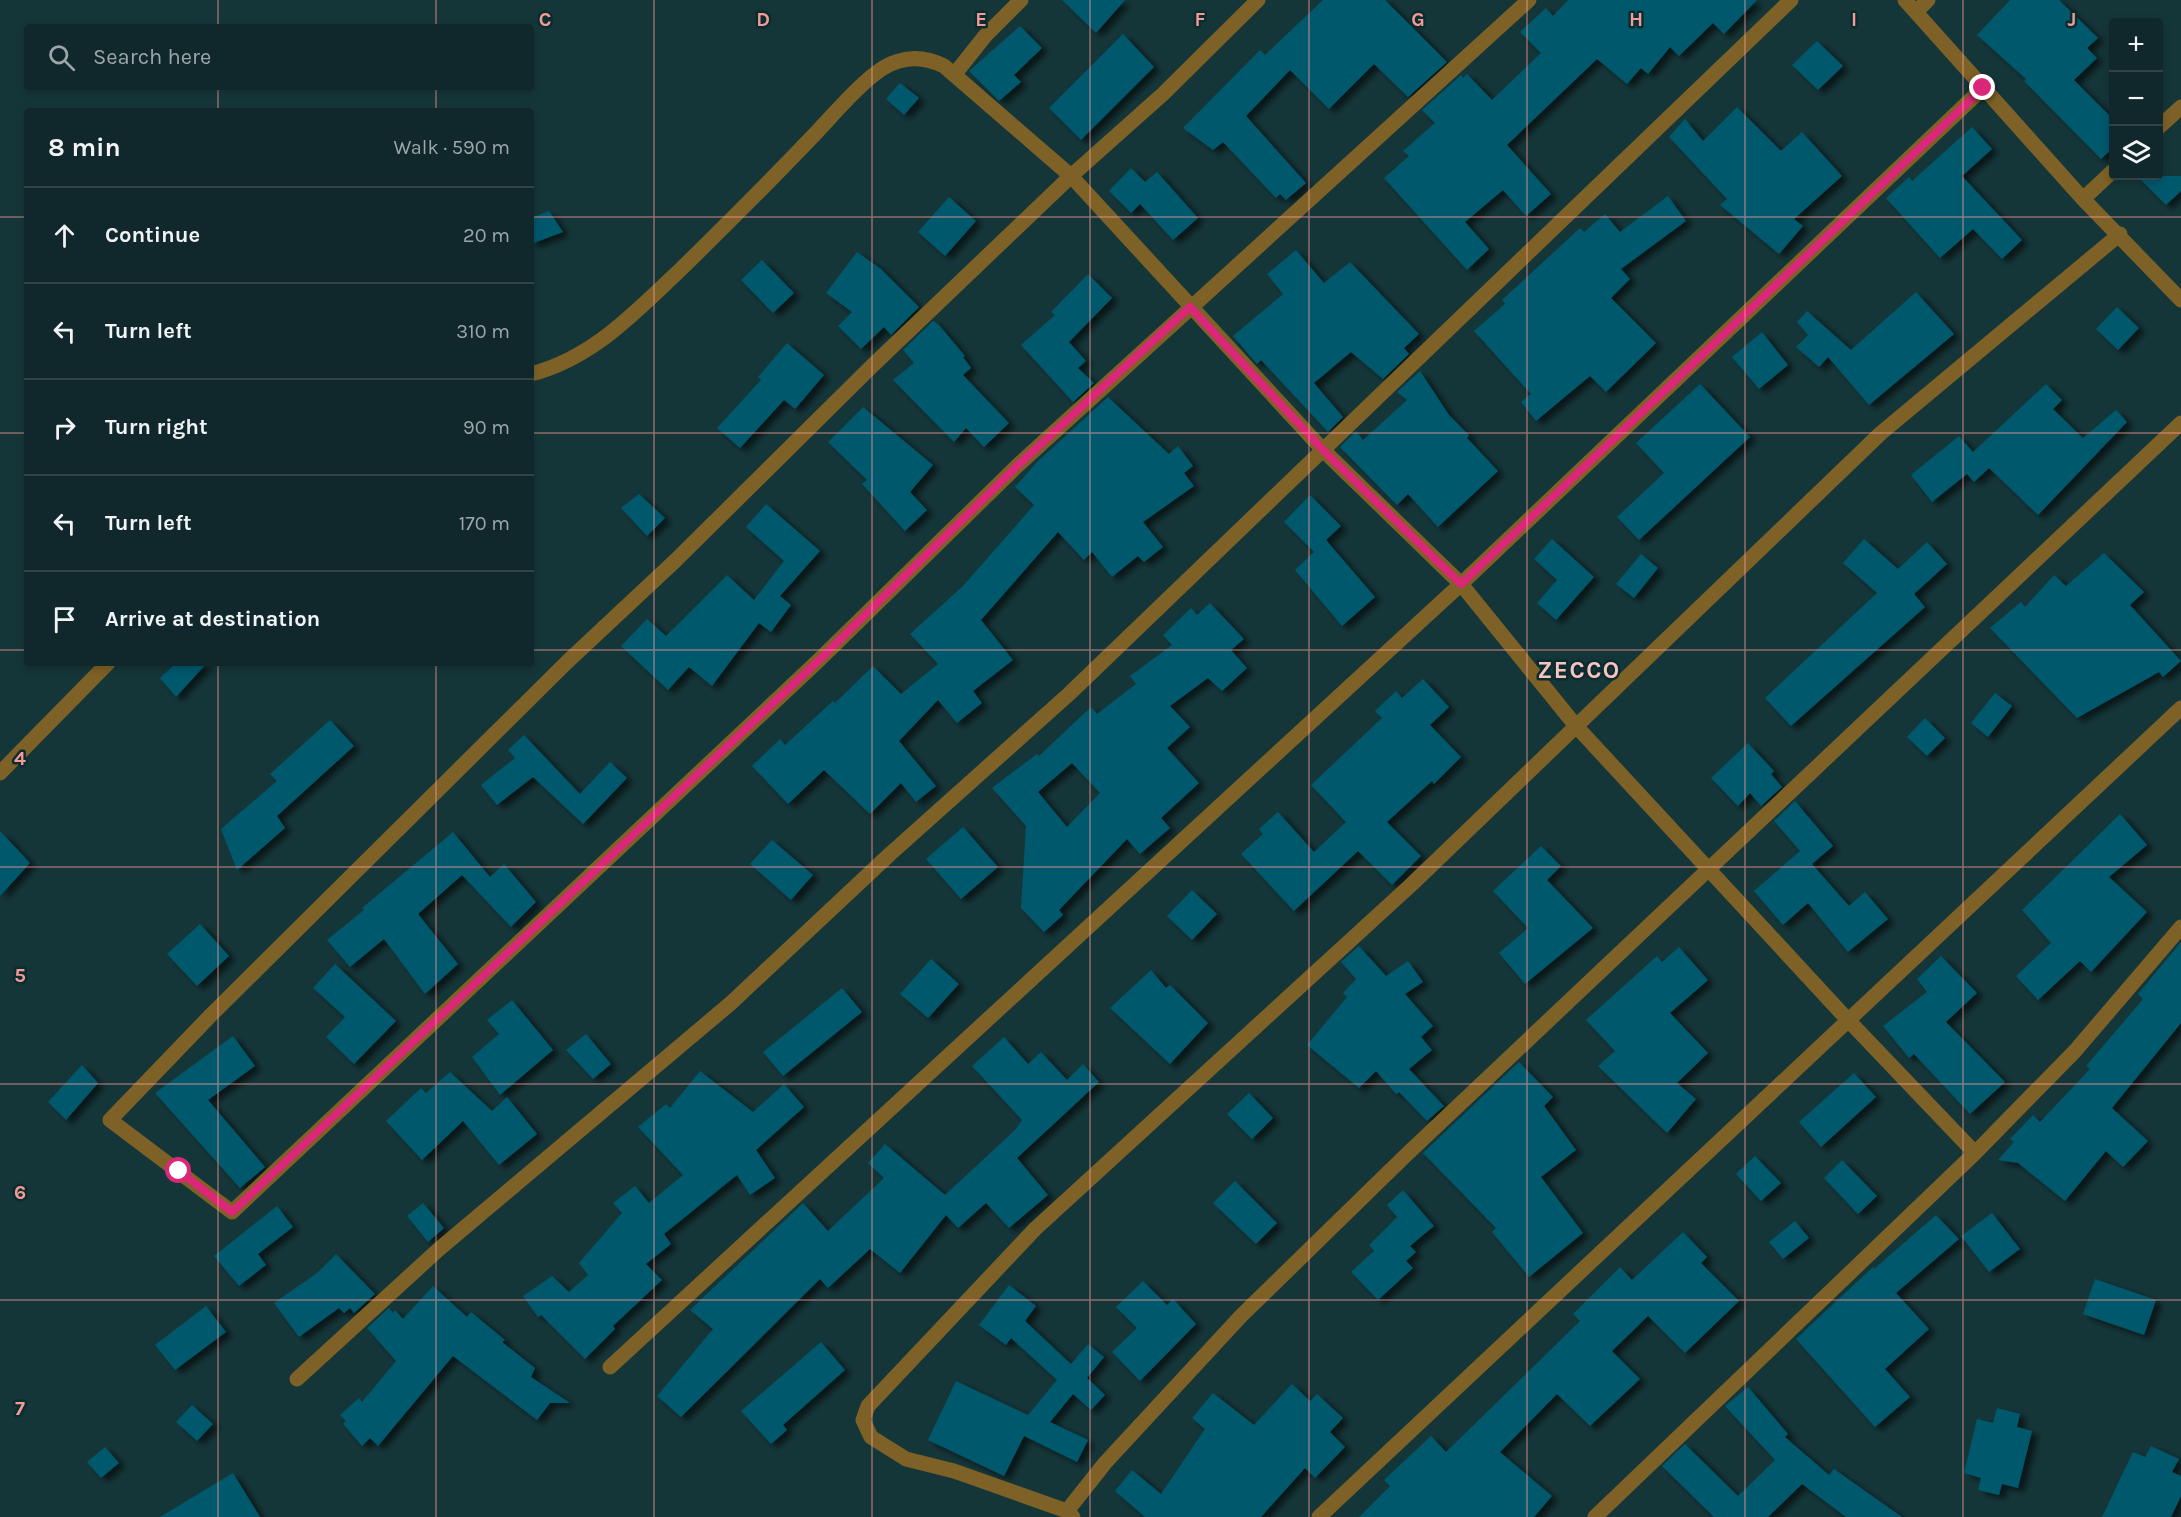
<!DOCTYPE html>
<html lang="en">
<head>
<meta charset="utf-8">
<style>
	:root { --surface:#10282b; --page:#193033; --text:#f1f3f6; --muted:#9ca6a9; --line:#304447 }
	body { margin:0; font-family:Karla,sans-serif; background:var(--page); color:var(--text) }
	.controls { position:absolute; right:18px; top:18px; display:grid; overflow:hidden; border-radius:6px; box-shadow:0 3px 9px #0003 }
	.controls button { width:54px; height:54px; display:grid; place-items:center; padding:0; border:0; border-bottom:2px solid var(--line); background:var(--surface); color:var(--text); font:30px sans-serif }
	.stop { position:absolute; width:18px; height:18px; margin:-14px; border:4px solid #db2777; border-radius:50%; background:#fff }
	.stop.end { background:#db2777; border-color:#fff; box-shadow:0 2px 6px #0008 }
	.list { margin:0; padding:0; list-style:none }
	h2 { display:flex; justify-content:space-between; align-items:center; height:78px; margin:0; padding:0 24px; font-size:26px }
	h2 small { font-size:20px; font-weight:400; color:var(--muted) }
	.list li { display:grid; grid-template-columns:39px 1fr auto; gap:18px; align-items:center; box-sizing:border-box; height:96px; padding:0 24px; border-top:2px solid var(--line) }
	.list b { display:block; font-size:22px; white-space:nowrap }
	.list em { font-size:20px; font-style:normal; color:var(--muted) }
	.icon { flex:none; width:33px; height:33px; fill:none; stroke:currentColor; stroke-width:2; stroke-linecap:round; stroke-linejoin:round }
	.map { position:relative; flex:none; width:2181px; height:1517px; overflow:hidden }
	.search { position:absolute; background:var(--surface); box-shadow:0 3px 9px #0003; left:24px; top:24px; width:510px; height:66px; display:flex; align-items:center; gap:15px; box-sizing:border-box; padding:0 21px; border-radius:6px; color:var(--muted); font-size:22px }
	.panel { position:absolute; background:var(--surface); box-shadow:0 3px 9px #0003; left:24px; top:108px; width:510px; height:558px; border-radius:6px }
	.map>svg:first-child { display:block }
</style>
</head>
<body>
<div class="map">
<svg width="2181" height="1517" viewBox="0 0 2181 1517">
	<defs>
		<filter id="shadow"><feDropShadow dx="6" dy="4" stdDeviation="3" flood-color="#0009"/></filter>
	</defs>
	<rect width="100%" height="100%" fill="#153639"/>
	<path fill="#06586d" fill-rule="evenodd" filter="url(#shadow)" d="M 1062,0 L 1125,0 L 1096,33 Z
		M 1323,0 L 1385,0 L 1447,62 L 1408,97 L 1374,64 L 1329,109 L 1290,70 L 1246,116 L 1306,183 L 1286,200 L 1280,194 L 1276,198 L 1223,142 L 1213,150 L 1183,128 L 1260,50 L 1265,55 Z
		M 1568,0 L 1757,0 L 1724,34 L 1713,23 L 1679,56 L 1670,47 L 1648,74 L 1641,68 L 1627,84 L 1597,59 L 1507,145 L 1551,194 L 1526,216 L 1503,190 L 1465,222 L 1489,249 L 1467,270 L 1384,178 L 1409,156 L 1403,151 L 1435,123 L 1422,110 L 1461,75 L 1463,78 L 1467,74 L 1492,100 L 1541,53 L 1520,32 L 1546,8 L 1553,16 Z
		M 2010,0 L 2059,0 L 2098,38 L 2087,48 L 2097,58 L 2074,80 L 2114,120 L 2114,147 L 2101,159 L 2024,81 L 2026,79 L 1977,35 Z
		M 1020,26 L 1042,48 L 1014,75 L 1021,82 L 999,101 L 969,71 Z
		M 1123,34 L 1154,67 L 1081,140 L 1049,108 Z
		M 1817,41 L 1843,66 L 1818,90 L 1792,65 Z
		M 900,83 L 919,98 L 904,115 L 886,99 Z
		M 1737,107 L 1781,151 L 1802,132 L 1842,176 L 1794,219 L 1803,226 L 1779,254 L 1720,205 L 1727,199 L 1669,137 L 1685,119 L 1703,141 Z
		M 1972,127 L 1992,149 L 1962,176 L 2022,240 L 2002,259 L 1973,229 L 1940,258 L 1886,198 L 1909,177 L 1912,181 Z
		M 1131,168 L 1145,182 L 1157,172 L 1198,218 L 1173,240 L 1140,204 L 1131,213 L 1109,191 Z
		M 2137,176 L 2181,176 L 2181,191 L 2166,205 Z
		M 1668,196 L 1686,221 L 1621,269 L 1630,279 L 1611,298 L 1656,343 L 1606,392 L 1590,376 L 1536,421 L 1521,402 L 1531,394 L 1474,331 L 1505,304 L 1502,300 L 1580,228 L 1584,232 L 1605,214 L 1620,232 Z
		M 949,197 L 976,221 L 945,256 L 918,232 Z
		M 549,211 L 563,232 L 531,244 L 531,218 Z
		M 1296,250 L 1324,283 L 1350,262 L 1419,334 L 1404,348 L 1409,354 L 1383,379 L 1351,352 L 1314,383 L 1343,417 L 1328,432 L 1261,360 L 1257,364 L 1233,336 L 1283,294 L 1267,274 Z
		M 857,252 L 881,269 L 919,307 L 891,335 L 884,327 L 861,349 L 838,326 L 852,312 L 826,293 Z
		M 762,260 L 794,293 L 773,313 L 741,280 Z
		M 1088,274 L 1112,298 L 1069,342 L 1086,361 L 1078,368 L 1094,383 L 1073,402 L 1021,345 L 1055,315 L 1051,312 Z
		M 1916,292 L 1954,334 L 1869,405 L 1828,357 L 1819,367 L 1796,347 L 1808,335 L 1797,322 L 1807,311 L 1851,350 Z
		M 2117,307 L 2139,328 L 2118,350 L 2096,329 Z
		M 933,321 L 939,325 L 965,356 L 963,357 L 971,368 L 963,375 L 1009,423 L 984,447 L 966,428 L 954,442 L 893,380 L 914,363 L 903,350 Z
		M 1762,332 L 1788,365 L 1759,389 L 1732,357 Z
		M 787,343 L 824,375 L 795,409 L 784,400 L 740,448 L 717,428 L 761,380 L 758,377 Z
		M 1420,371 L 1449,415 L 1469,435 L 1467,438 L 1498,471 L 1438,527 L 1408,494 L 1397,505 L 1340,447 L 1356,431 L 1363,440 L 1407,400 L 1397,392 Z
		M 1700,384 L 1750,437 L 1639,540 L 1617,517 L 1664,473 L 1636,443 Z
		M 2046,384 L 2062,400 L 2053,409 L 2083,438 L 2116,410 L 2127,422 L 2038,515 L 1989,468 L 1974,482 L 1967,474 L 1932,502 L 1911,475 L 1959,436 L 1973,452 Z
		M 1108,397 L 1169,454 L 1178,446 L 1193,466 L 1184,473 L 1194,486 L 1143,522 L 1163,547 L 1144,562 L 1138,556 L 1112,577 L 1092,552 L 1084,560 L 1058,532 L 981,620 L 1013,660 L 973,691 L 982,703 L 957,723 L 938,700 L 899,741 L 936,786 L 916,802 L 901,783 L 870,814 L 824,770 L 788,804 L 752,766 L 780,739 L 785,745 L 833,701 L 835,703 L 873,666 L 901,694 L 938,664 L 910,634 L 963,586 L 1034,505 L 1015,487 L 1037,462 Z
		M 863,407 L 933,465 L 910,492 L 927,510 L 905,531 L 862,484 L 867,480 L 828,442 Z
		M 639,494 L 665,518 L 647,536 L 621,508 Z
		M 1310,495 L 1341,526 L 1326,540 L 1375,597 L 1342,626 L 1295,570 L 1314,552 L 1284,522 Z
		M 766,504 L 820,551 L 780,596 L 791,605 L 771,632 L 759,623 L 712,686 L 689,667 L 668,690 L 621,646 L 647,619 L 666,636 L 727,575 L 754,600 L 784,561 L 746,527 Z
		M 1552,539 L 1594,577 L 1556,620 L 1537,603 L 1557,580 L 1534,559 Z
		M 1864,539 L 1898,569 L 1927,542 L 1947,564 L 1914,594 L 1925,607 L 1791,726 L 1765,698 L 1877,593 L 1843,563 Z
		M 2104,553 L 2144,592 L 2130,605 L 2181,661 L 2163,677 L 2159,672 L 2077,718 L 1990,628 L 2021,602 L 2025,607 L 2054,575 L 2066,586 Z
		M 1641,554 L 1658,568 L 1634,598 L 1616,584 Z
		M 1210,603 L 1244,639 L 1231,650 L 1247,668 L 1222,691 L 1208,678 L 1170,706 L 1190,727 L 1167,748 L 1199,783 L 1161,818 L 1170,828 L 1140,854 L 1127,839 L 1059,910 L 1063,915 L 1044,932 L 1021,908 L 1026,826 L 992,788 L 1037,754 L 1039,756 L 1091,707 L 1097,714 L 1136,684 L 1130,676 L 1172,645 L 1163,635 L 1191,608 L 1197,615 ZM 1072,763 L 1100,793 L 1067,827 L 1038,792 Z
		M 176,663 L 207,663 L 176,697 L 160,678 Z
		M 1423,679 L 1449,707 L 1430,725 L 1461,757 L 1434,784 L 1432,781 L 1387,822 L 1421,856 L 1392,885 L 1358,851 L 1294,911 L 1241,854 L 1263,834 L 1259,829 L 1278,812 L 1314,852 L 1346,822 L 1311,785 L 1382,718 L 1375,711 L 1396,691 L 1402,698 Z
		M 1995,693 L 2012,706 L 1988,737 L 1971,723 Z
		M 1925,718 L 1945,738 L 1927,756 L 1907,737 Z
		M 330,720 L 354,746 L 277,816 L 285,828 L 237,870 L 221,829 L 277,781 L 270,774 Z
		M 524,735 L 580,794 L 610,762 L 627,778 L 583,824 L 533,777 L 497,805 L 481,785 L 515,758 L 508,750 Z
		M 1748,743 L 1774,771 L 1771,774 L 1782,787 L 1761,806 L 1750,793 L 1738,806 L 1711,778 Z
		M 1795,801 L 1833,846 L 1812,864 L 1849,906 L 1865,892 L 1888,919 L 1848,952 L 1808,903 L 1783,925 L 1754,891 L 1800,851 L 1774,821 Z
		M 2120,814 L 2147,845 L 2109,877 L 2147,912 L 2091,972 L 2080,961 L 2038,1000 L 2016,976 L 2051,943 L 2022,910 Z
		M 963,827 L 998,867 L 961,899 L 926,859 Z
		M 0,831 L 30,863 L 0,896 Z
		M 453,832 L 490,877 L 504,864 L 536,902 L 511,927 L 462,875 L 418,914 L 458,964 L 425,994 L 384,939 L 350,967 L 327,940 L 364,910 L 362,908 Z
		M 772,840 L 813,875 L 791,900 L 750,864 Z
		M 1541,846 L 1561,866 L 1547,880 L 1593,928 L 1525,984 L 1499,953 L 1528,928 L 1493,891 Z
		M 1192,890 L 1217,914 L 1192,940 L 1167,916 Z
		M 200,924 L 229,956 L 197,986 L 167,954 Z
		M 2181,942 L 2181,1023 L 2112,1108 L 2148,1141 L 2123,1167 L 2106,1151 L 2065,1201 L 2018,1163 L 1998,1160 L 2014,1142 L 2010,1139 L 2033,1115 L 2040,1122 L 2090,1069 L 2086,1066 L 2143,999 L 2138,994 Z
		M 1359,946 L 1386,976 L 1408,961 L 1423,982 L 1405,994 L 1433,1026 L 1421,1037 L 1432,1050 L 1409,1069 L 1444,1106 L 1427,1121 L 1399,1092 L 1396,1094 L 1376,1071 L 1359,1088 L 1307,1045 L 1347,997 L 1343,993 L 1356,979 L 1341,962 Z
		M 1679,947 L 1708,980 L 1670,1013 L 1708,1053 L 1677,1083 L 1696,1099 L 1667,1133 L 1598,1066 L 1615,1051 L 1586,1020 L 1657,956 L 1662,962 Z
		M 1941,956 L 1977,993 L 1946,1022 L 2005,1082 L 1970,1114 L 1914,1054 L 1909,1058 L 1883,1026 L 1927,992 L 1917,979 Z
		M 931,959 L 959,984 L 928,1018 L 900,994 Z
		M 335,964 L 396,1021 L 354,1064 L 326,1037 L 345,1017 L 313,988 Z
		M 1151,970 L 1166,988 L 1170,985 L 1208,1023 L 1170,1064 L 1110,1008 Z
		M 842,988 L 862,1012 L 783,1076 L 763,1052 Z
		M 512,1000 L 553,1050 L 500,1095 L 472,1057 L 499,1034 L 487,1020 Z
		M 586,1034 L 611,1064 L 593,1079 L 566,1050 Z
		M 233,1036 L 255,1066 L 208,1100 L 265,1167 L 240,1188 L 155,1093 Z
		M 1004,1037 L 1028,1064 L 1041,1052 L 1067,1080 L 1083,1064 L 1099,1082 L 1017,1158 L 1048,1195 L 1009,1228 L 986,1203 L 958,1228 L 946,1215 L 900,1273 L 870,1249 L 828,1288 L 820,1279 L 681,1417 L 657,1396 L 713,1329 L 690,1310 L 803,1203 L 828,1231 L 884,1178 L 868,1163 L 885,1144 L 945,1195 L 1015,1130 L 1022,1120 L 972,1066 Z
		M 1519,1062 L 1553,1097 L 1544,1106 L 1576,1150 L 1541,1177 L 1583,1233 L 1529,1277 L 1492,1232 L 1496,1228 L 1423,1153 Z
		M 82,1065 L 98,1083 L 66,1120 L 48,1102 Z
		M 700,1071 L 753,1112 L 784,1084 L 804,1107 L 756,1150 L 775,1178 L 750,1195 L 737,1175 L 664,1234 L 671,1244 L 646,1264 L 662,1280 L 613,1326 L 615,1329 L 585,1359 L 541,1315 L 538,1317 L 523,1296 L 552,1276 L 569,1292 L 588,1275 L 579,1263 L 622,1213 L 613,1203 L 635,1186 L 649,1203 L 683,1175 L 638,1127 L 666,1104 L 670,1108 Z
		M 450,1072 L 492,1111 L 507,1097 L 537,1134 L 499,1165 L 463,1121 L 422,1160 L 386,1121 L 421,1088 L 426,1093 Z
		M 1854,1073 L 1876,1097 L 1821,1147 L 1799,1122 Z
		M 1249,1093 L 1273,1118 L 1252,1139 L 1227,1114 Z
		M 1755,1156 L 1781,1183 L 1761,1201 L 1736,1174 Z
		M 1842,1160 L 1877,1196 L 1858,1214 L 1824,1178 Z
		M 1235,1181 L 1277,1223 L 1256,1244 L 1213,1203 Z
		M 1403,1190 L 1434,1226 L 1410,1246 L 1416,1252 L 1406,1261 L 1413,1268 L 1378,1300 L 1351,1272 L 1374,1251 L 1369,1245 L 1397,1217 L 1387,1205 Z
		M 423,1203 L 444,1228 L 428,1242 L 407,1216 Z
		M 277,1206 L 293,1227 L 258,1254 L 266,1265 L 239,1286 L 214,1256 Z
		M 1992,1213 L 2020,1249 L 1989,1272 L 1961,1236 Z
		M 1936,1215 L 1959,1239 L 1896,1293 L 1929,1329 L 1885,1369 L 1910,1397 L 1875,1427 L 1796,1339 L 1873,1267 L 1874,1269 Z
		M 1795,1221 L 1809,1238 L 1783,1259 L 1769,1242 Z
		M 1683,1232 L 1707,1257 L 1701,1263 L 1739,1301 L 1685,1353 L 1648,1316 L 1612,1351 L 1640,1379 L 1590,1426 L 1557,1394 L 1500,1452 L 1552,1496 L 1534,1517 L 1359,1517 L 1390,1486 L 1384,1480 L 1431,1436 L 1446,1452 L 1580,1321 L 1573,1314 L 1620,1267 L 1632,1280 Z
		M 336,1254 L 375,1294 L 354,1313 L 350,1308 L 344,1313 L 339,1308 L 299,1337 L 274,1303 L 317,1273 Z
		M 2095,1279 L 2156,1300 L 2144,1335 L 2083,1314 Z
		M 1143,1281 L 1167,1305 L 1173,1299 L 1196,1324 L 1140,1381 L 1112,1352 L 1137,1328 L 1116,1307 Z
		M 1009,1285 L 1036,1306 L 1025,1321 L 1071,1364 L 1088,1344 L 1104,1357 L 1087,1378 L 1105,1395 L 1091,1410 L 1073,1394 L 1050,1422 L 1088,1440 L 1077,1462 L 1024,1436 L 1004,1476 L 928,1440 L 956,1381 L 1028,1415 L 1057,1380 L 1011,1338 L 1006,1345 L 979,1325 Z
		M 433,1286 L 467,1317 L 471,1312 L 505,1340 L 502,1342 L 535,1368 L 531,1377 L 570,1403 L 550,1403 L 537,1420 L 453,1356 L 378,1446 L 370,1438 L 362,1446 L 343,1424 L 346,1421 L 340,1415 L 359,1398 L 362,1402 L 396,1361 L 367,1328 L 389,1308 L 393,1313 L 395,1310 L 403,1319 Z
		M 206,1306 L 226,1332 L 175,1370 L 155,1345 Z
		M 821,1342 L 845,1370 L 783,1425 L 787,1430 L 771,1444 L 741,1411 Z
		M 1292,1384 L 1310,1401 L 1317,1394 L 1343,1418 L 1330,1432 L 1345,1447 L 1315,1478 L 1305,1468 L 1261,1517 L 1145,1517 L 1115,1491 L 1132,1470 L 1161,1494 L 1205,1429 L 1192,1418 L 1213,1393 L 1254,1425 Z
		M 1748,1387 L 1788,1434 L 1785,1437 L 1829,1475 L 1834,1469 L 1902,1517 L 1846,1517 L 1802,1484 L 1768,1517 L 1714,1517 L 1662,1466 L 1685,1444 L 1738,1496 L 1775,1460 L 1725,1406 Z
		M 192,1405 L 213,1424 L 197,1441 L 176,1422 Z
		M 1997,1408 L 2020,1414 L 2017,1427 L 2032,1431 L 2018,1488 L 2002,1484 L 1999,1495 L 1978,1490 L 1981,1478 L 1964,1473 L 1977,1419 L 1993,1423 Z
		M 2151,1446 L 2179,1459 L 2172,1472 L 2181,1476 L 2181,1496 L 2171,1517 L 2102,1517 L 2133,1452 L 2145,1457 Z
		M 105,1447 L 119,1463 L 101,1478 L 87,1462 Z
		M 233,1473 L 260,1517 L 160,1517 Z"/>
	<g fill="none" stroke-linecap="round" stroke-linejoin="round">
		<path stroke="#7e6126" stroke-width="15" d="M 1258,0 L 1163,94 L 1071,176 L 871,367 L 676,560 L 567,662 L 211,1015 L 110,1120 L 232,1212 L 819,660 L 1017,466 L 1529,0
			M 1905,0 L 2083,199 L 2181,300
			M 1916,12 L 1928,0
			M 954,75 L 985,36 L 1021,0
			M 2158,128 L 2181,107
			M 2083,199 L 2114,170
			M 531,374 C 593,358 634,313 679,271 C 725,226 770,181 814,135 C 834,114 860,83 883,68 C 903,56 924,56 944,66 L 1071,176 L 1324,451 L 1461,584 L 1576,726 L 1847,1019 L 1975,1153
			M 0,773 L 108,663
			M 610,1367 L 1461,584 L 1983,88
			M 297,1379 L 438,1250 L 731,1003 L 889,855 L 1069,694 L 1791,0
			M 1067,1511 L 1105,1463 L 1241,1316 L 1405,1156 L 2181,423
			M 1073,1517 L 1067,1511 L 954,1471 L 906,1459 L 871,1437 L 863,1420 L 868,1406 L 1035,1229 L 1412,884 L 1881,433 L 2120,234
			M 1319,1517 L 2181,708
			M 1595,1517 L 1975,1153 L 2075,1051 L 2181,927"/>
	</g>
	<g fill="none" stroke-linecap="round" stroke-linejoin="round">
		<path stroke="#db2777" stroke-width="8" d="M 179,1171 L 232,1212 L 819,660 L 1017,466 L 1190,307 L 1324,451 L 1461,584 L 1983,88"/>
	</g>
	<path fill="none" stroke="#f59b97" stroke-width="1.5" stroke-opacity="0.55" d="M 218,0 L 218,27M 436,0 L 436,27M 654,0 L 654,1517M 872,0 L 872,1517M 1090,0 L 1090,1517M 1309,0 L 1309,1517M 1527,0 L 1527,1517M 1745,0 L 1745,1517M 1963,0 L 1963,1517M 218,87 L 218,111M 436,87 L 436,111M 0,217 L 27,217M 531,217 L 2181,217M 0,433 L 27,433M 531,433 L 2181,433M 0,650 L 27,650M 531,650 L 2181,650M 218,663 L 218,1517M 436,663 L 436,1517M 0,867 L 2181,867M 0,1084 L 2181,1084M 0,1300 L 2181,1300"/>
	<g text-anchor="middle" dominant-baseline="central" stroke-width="5" stroke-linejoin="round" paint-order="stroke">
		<g font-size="24" font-weight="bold" letter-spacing="1.5" fill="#f7c3c0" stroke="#0a2c2f">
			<text x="1579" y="670">ZECCO</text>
		</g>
	</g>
	<g font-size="20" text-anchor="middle" font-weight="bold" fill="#f59b97" stroke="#0a2c2f" stroke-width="5" stroke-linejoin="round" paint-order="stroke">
		<text x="545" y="26">C</text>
		<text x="763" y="26">D</text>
		<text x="981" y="26">E</text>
		<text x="1200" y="26">F</text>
		<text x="1418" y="26">G</text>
		<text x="1636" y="26">H</text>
		<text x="1854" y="26">I</text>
		<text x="2072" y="26">J</text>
		<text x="20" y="765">4</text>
		<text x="20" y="982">5</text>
		<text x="20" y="1199">6</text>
		<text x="20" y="1415">7</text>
	</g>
</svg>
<div class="controls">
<button>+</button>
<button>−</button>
<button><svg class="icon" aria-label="layers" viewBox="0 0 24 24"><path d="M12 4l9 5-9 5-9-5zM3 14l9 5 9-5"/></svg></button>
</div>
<div class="stop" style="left:179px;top:1171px"></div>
<div class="stop end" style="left:1983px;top:88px"></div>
<div class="search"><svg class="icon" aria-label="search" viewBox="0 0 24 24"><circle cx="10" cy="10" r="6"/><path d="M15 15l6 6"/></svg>Search here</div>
<section class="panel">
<h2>8 min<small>Walk · 590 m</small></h2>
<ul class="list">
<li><svg class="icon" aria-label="ahead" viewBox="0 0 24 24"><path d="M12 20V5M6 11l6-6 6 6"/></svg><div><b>Continue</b></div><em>20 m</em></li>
<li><svg class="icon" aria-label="left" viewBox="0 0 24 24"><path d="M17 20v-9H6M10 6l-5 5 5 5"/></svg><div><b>Turn left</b></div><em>310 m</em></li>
<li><svg class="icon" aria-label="right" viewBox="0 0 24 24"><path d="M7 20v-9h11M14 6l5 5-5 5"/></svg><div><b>Turn right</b></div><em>90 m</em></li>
<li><svg class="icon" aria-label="left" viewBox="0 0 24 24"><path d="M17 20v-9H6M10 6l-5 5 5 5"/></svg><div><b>Turn left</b></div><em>170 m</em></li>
<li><svg class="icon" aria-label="arrive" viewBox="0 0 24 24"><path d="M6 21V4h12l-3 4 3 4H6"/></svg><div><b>Arrive at destination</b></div></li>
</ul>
</section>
</div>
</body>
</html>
